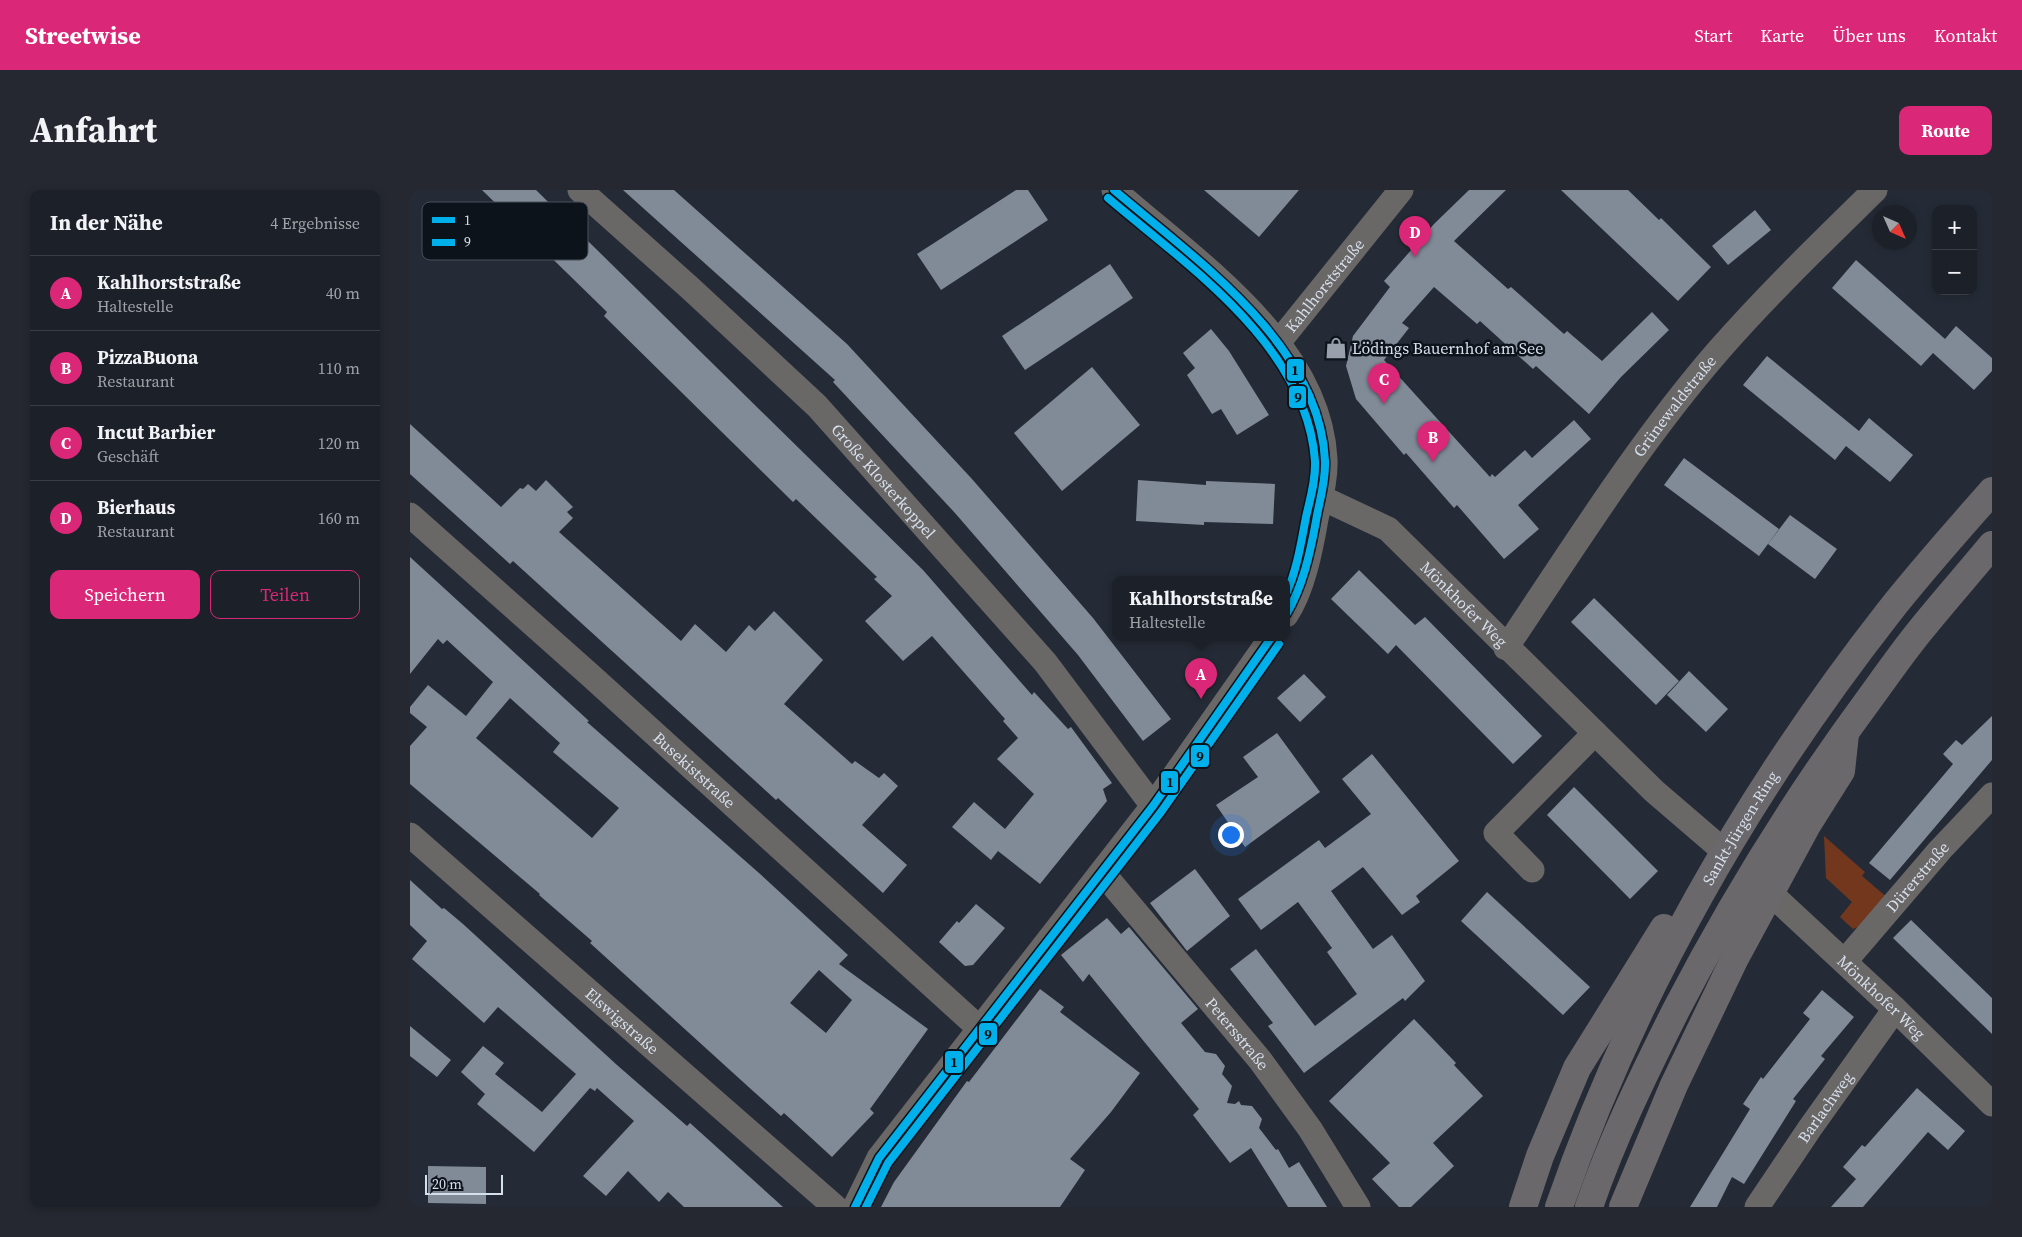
<!DOCTYPE html>
<html lang="de">
<head>
<meta charset="utf-8">
<style>
	:root { --surface:#1c2028; --page:#252830; --text:#f1f3f6; --muted:#a0a3a8; --line:#3a3e45; --accent:#db2777 }
	body { margin:0; font-family:"Source Serif 4",serif; background:var(--page); color:var(--text) }
	.controls { position:absolute; right:15px; top:15px; display:grid; overflow:hidden; border-radius:10px; box-shadow:0 2px 8px #0003 }
	.controls button { width:45px; height:45px; display:grid; place-items:center; padding:0; border:0; border-bottom:1px solid var(--line); background:var(--surface); color:var(--text); font:25px sans-serif }
	.compass { position:absolute; left:1462px; top:15px; width:45px; height:45px; border-radius:50%; background:var(--surface); box-shadow:0 2px 8px #0003; rotate:135deg }
	.scale { position:absolute; left:15px; bottom:12px; width:78px; box-sizing:border-box; padding-left:5px; border:2px solid #d6dfec; border-top:0; font-size:14px; line-height:18px; white-space:nowrap; color:#d6dfec; -webkit-text-stroke:4px #0d131b; paint-order:stroke }
	.you { position:absolute; left:820px; top:644px; width:18px; height:18px; margin:-12px; border:4px solid #fff; border-radius:50%; background:#1a73e8; box-shadow:0 0 0 8px #1a73e833 }
	.badge { display:grid; place-items:center; width:32px; height:32px; border-radius:50%; background:var(--accent); color:#fff; font-size:16px; font-weight:700 }
	.pin { position:absolute; translate:-50% -41px; filter:drop-shadow(0 1px 2px #0008) }
	.pin::after { content:''; position:absolute; top:26px; width:18px; height:15px; background:inherit; clip-path:polygon(0 0,100% 0,50% 100%) }
	.popup { position:absolute; left:702px; top:386px; width:178px; height:65px; box-sizing:border-box; display:grid; place-content:center; border-radius:10px; background:var(--surface); filter:drop-shadow(0 1px 4px #0005); font-size:16px; white-space:nowrap; color:var(--muted) }
	.popup b { font-size:19px; color:var(--text) }
	.popup::after { content:''; position:absolute; left:50%; top:100%; margin-left:-10px; border:10px solid transparent; border-top-color:var(--surface) }
	.list { margin:0; padding:0; list-style:none }
	h2 { display:flex; justify-content:space-between; align-items:center; height:65px; margin:0; padding:0 20px; font-size:21px }
	h2 small { font-size:16px; font-weight:400; color:var(--muted) }
	.list li { display:grid; grid-template-columns:32px 1fr auto; gap:15px; align-items:center; box-sizing:border-box; height:75px; padding:0 20px; border-top:1px solid var(--line) }
	.list b { display:block; font-size:19px; white-space:nowrap }
	.list p { margin:0; font-size:16px; white-space:nowrap; color:var(--muted) }
	.list em { font-size:16px; font-style:normal; color:var(--muted) }
	.actions { display:flex; gap:10px; padding:15px 20px }
	.actions a { flex:1; padding:11px 0; border:1px solid var(--accent); border-radius:10px; text-align:center; font-size:18px; color:var(--accent) }
	.actions .main { background:var(--accent); color:#fff }
	.map { position:relative; flex:none; width:1582px; height:1017px; overflow:hidden; border-radius:10px }
	header { display:flex; align-items:center; gap:30px; box-sizing:border-box; height:70px; padding:0 25px; background:var(--accent); color:#fff }
	header strong { font-size:24px }
	nav { display:flex; gap:28px; margin-inline-start:auto; font-size:18px }
	.intro { display:flex; align-items:center; justify-content:space-between; box-sizing:border-box; height:120px; padding:0 30px }
	h1 { margin:0; font-size:35px }
	.button { padding:12px 22px; border-radius:10px; background:var(--accent); color:#fff; font-size:18px; font-weight:700 }
	main { display:flex; gap:30px; padding:0 30px }
	aside { flex:1; background:var(--surface); border-radius:10px; box-shadow:0 2px 8px #0003 }
	.map>svg:first-child { display:block }
</style>
</head>
<body>
<header>
<strong>Streetwise</strong>
<nav><a>Start</a><a>Karte</a><a>Über uns</a><a>Kontakt</a></nav>
</header>
<div class="intro"><h1>Anfahrt</h1><a class="button">Route</a></div>
<main>
<aside>
<h2>In der Nähe<small>4 Ergebnisse</small></h2>
<ul class="list">
<li><span class="badge">A</span><div><b>Kahlhorststraße</b><p>Haltestelle</p></div><em>40 m</em></li>
<li><span class="badge">B</span><div><b>PizzaBuona</b><p>Restaurant</p></div><em>110 m</em></li>
<li><span class="badge">C</span><div><b>Incut Barbier</b><p>Geschäft</p></div><em>120 m</em></li>
<li><span class="badge">D</span><div><b>Bierhaus</b><p>Restaurant</p></div><em>160 m</em></li>
</ul>
<div class="actions"><a class="main">Speichern</a><a>Teilen</a></div>
</aside>
<div class="map">
<svg width="1582" height="1017" viewBox="0 0 1582 1017">
	<rect width="100%" height="100%" fill="#252b36"/>
	<path fill="#73371e" d="M 1414,646 L 1455,682 L 1452,686 L 1479,709 L 1458,733 L 1443,739 L 1430,727 L 1442,712 L 1416,688 Z"/>
	<path fill="#818a97" fill-rule="evenodd" d="M 72,0 L 126,0 L 513,380 L 622,505 L 624,502 L 658,539 L 661,537 L 702,593 L 693,599 L 697,611 L 630,694 L 588,661 L 581,670 L 542,637 L 564,612 L 595,639 L 624,604 L 587,569 L 608,548 L 593,531 L 595,529 L 522,446 L 493,471 L 455,431 L 482,406 L 464,389 L 467,387 L 386,309 L 383,312 L 194,126 L 197,122 Z
		M 213,0 L 264,0 L 437,154 L 562,289 L 683,428 L 761,529 L 733,551 L 668,465 L 545,323 L 423,192 L 425,190 Z
		M 606,0 L 618,0 L 638,30 L 531,100 L 507,64 Z
		M 794,0 L 889,0 L 849,47 Z
		M 1059,0 L 1096,0 L 1044,51 L 1098,99 L 1101,97 L 1154,144 L 1157,141 L 1192,171 L 1242,122 L 1259,140 L 1211,187 L 1179,224 L 1126,176 L 1123,179 L 1070,131 L 1067,134 L 1024,97 L 992,133 L 999,138 L 974,170 L 1080,287 L 1082,284 L 1085,287 L 1115,260 L 1122,268 L 1164,230 L 1181,249 L 1108,315 L 1129,339 L 1094,369 L 1047,315 L 1044,318 L 996,263 L 994,265 L 946,209 L 936,176 L 943,146 L 980,97 L 974,91 L 1024,34 Z
		M 1151,0 L 1218,0 L 1249,30 L 1251,28 L 1301,77 L 1268,111 Z
		M 1345,20 L 1361,40 L 1318,75 L 1302,56 Z
		M 1446,70 L 1535,149 L 1546,136 L 1582,168 L 1582,181 L 1564,200 L 1523,163 L 1511,176 L 1422,98 Z
		M 700,74 L 723,108 L 615,180 L 592,146 Z
		M 801,139 L 819,161 L 859,225 L 827,245 L 811,219 L 802,224 L 777,185 L 785,178 L 773,163 Z
		M 1357,166 L 1449,241 L 1459,228 L 1503,265 L 1480,292 L 1436,256 L 1425,270 L 1333,195 Z
		M 682,177 L 730,235 L 652,301 L 604,243 Z
		M 0,234 L 91,317 L 110,298 L 113,299 L 118,294 L 126,301 L 136,290 L 163,317 L 157,322 L 163,328 L 149,342 L 271,451 L 285,434 L 316,462 L 339,435 L 345,441 L 364,421 L 413,470 L 374,514 L 442,574 L 445,571 L 469,588 L 474,583 L 488,596 L 452,635 L 497,675 L 473,703 L 368,608 L 366,610 L 103,371 L 100,374 L 0,284 Z
		M 1274,268 L 1369,339 L 1349,366 L 1254,295 Z
		M 728,290 L 796,295 L 796,291 L 865,294 L 863,334 L 794,332 L 794,335 L 726,331 Z
		M 1380,325 L 1427,359 L 1405,389 L 1358,354 Z
		M 0,367 L 179,531 L 177,532 L 349,683 L 438,765 L 429,774 L 518,839 L 460,919 L 464,923 L 422,967 L 374,923 L 371,926 L 343,901 L 180,753 L 182,751 L 129,705 L 130,704 L 0,594 L 0,556 L 17,537 L 0,523 L 0,517 L 18,495 L 56,526 L 83,492 L 37,450 L 33,454 L 28,449 L 0,484 ZM 100,508 L 150,553 L 143,562 L 209,618 L 182,648 L 66,548 ZM 409,780 L 442,810 L 416,843 L 380,813 Z
		M 949,380 L 1005,435 L 1015,427 L 1132,546 L 1103,574 L 986,455 L 978,464 L 921,409 Z
		M 1184,408 L 1269,491 L 1246,515 L 1161,432 Z
		M 1279,481 L 1318,519 L 1296,542 L 1257,505 Z
		M 894,484 L 916,507 L 890,532 L 867,508 Z
		M 1582,526 L 1582,570 L 1480,690 L 1459,673 L 1543,574 L 1533,564 L 1546,550 L 1552,555 Z
		M 867,543 L 910,602 L 835,657 L 806,615 L 848,587 L 833,567 Z
		M 962,564 L 1049,671 L 1006,706 L 1010,712 L 992,725 L 953,677 L 921,701 L 963,759 L 982,745 L 1015,791 L 995,811 L 993,808 L 894,883 L 858,836 L 863,833 L 820,779 L 846,759 L 905,836 L 947,804 L 917,762 L 922,758 L 888,712 L 851,740 L 828,709 L 909,650 L 915,658 L 961,624 L 932,589 Z
		M 1164,597 L 1248,681 L 1220,709 L 1137,625 Z
		M 785,679 L 820,726 L 777,761 L 740,713 Z
		M 0,690 L 32,719 L 34,718 L 53,734 L 207,875 L 277,936 L 280,933 L 373,1017 L 274,1017 L 258,1002 L 249,1012 L 218,981 L 196,1006 L 173,986 L 224,931 L 187,898 L 185,901 L 180,898 L 124,962 L 67,914 L 75,904 L 51,882 L 73,856 L 94,873 L 85,884 L 132,922 L 166,884 L 88,817 L 74,833 L 2,769 L 17,751 L 0,735 Z
		M 1077,702 L 1180,797 L 1153,825 L 1051,731 Z
		M 566,714 L 595,738 L 563,775 L 555,776 L 529,752 L 547,731 L 549,733 Z
		M 697,728 L 711,744 L 719,737 L 788,819 L 771,833 L 795,862 L 806,864 L 815,876 L 812,884 L 822,896 L 817,913 L 825,914 L 829,911 L 831,915 L 842,916 L 852,929 L 849,938 L 866,960 L 868,959 L 879,978 L 889,972 L 917,1017 L 878,1017 L 841,958 L 820,973 L 783,925 L 789,919 L 679,784 L 673,792 L 651,765 Z
		M 1501,730 L 1582,808 L 1582,844 L 1483,748 Z
		M 630,799 L 654,817 L 650,822 L 730,883 L 701,922 L 660,969 L 675,980 L 650,1017 L 471,1017 L 484,992 L 557,891 L 559,892 Z
		M 1412,800 L 1444,827 L 1411,866 L 1415,869 L 1383,909 L 1386,911 L 1334,994 L 1322,987 L 1307,1017 L 1280,1017 L 1340,919 L 1333,914 L 1351,887 L 1353,889 L 1400,829 L 1393,823 Z
		M 1004,829 L 1046,873 L 1044,875 L 1073,906 L 1023,953 L 1044,976 L 1001,1017 L 989,1017 L 962,989 L 980,973 L 919,911 Z
		M 0,836 L 41,870 L 27,887 L 0,866 Z
		M 1507,898 L 1555,941 L 1538,960 L 1518,942 L 1453,1017 L 1421,1017 L 1446,989 L 1433,977 L 1452,955 L 1455,957 Z
		M 18,976 L 76,977 L 76,1014 L 18,1013 Z"/>
	<g fill="none" stroke-linecap="round" stroke-linejoin="round">
		<g stroke="#6a6767" stroke-width="25">
			<path id="s1" d="M 170,0 L 280,98 L 407,216 L 635,472 L 743,616"/>
			<path d="M 704,0 C 783,70 909,152 915,269 C 916,288 910,310 906,329 C 901,358 893,400 876,425"/>
			<path id="s2" d="M 868,153 L 991,0"/>
			<path id="s3" d="M 910,307 L 978,339 L 1244,601 L 1315,662"/>
			<path id="s4" d="M 0,325 L 180,485 L 569,838"/>
			<path id="s5" d="M 1096,458 C 1164,357 1229,252 1309,160 C 1358,104 1412,52 1465,0"/>
			<path id="s6" d="M 0,645 L 425,1017"/>
			<path d="M 1122,680 L 1086,643 L 1185,543"/>
			<path id="s7" d="M 692,682 L 850,870 L 900,939 L 948,1017"/>
			<path id="s8" d="M 1359,702 L 1485,819 L 1582,914"/>
			<path id="s9" d="M 1435,771 L 1530,660 L 1582,605"/>
			<path d="M 445,1017 L 469,968 L 743,616 L 861,448"/>
			<path id="s10" d="M 1347,1017 L 1400,938 L 1485,819"/>
		</g>
		<g stroke="#6b686b" stroke-width="28">
			<path d="M 1113,1017 L 1130,966 L 1167,878 L 1254,738"/>
			<path id="s11" d="M 1149,1017 C 1223,803 1338,602 1478,423 C 1511,381 1547,341 1582,301"/>
			<path d="M 1179,1017 C 1202,949 1234,884 1266,820 C 1323,710 1387,607 1460,508 C 1476,486 1492,463 1509,442 C 1533,412 1558,384 1582,355"/>
			<path d="M 1213,1017 L 1264,895 L 1325,768 L 1397,635 L 1431,581 L 1435,544"/>
		</g>
		<g stroke="#0d131b" stroke-width="11">
			<path id="bus-1" d="M 704,0 C 785,69 910,154 915,271 C 916,292 909,312 906,331 C 900,364 893,396 876,425
				M 445,1017 L 469,968 L 743,616 L 861,448"/>
		</g>
		<g stroke="#0d131b" stroke-width="11">
			<path id="bus-2" d="M 698,8 C 778,76 897,156 905,271 C 906,290 900,309 896,327 C 891,353 887,380 876,404
				M 456,1017 L 478,973 L 751,622 L 869,454"/>
		</g>
		<use href="#bus-1" stroke="#00b0ea" stroke-width="8"/>
		<use href="#bus-2" stroke="#00b0ea" stroke-width="8"/>
	</g>
	<defs>
		<g id="shop-bare" transform="scale(1.725)"><path d="M-5-2.5h2.3a2.7 3.5 0 0 1 5.4 0H5L5.5 6h-11ZM-1.5-2.5h3a1.5 2.3 0 0 0-3 0Z" fill="#98a0ac" stroke="#0d131b" stroke-width="2.5" paint-order="stroke"/></g>
	</defs>
	<g fill-rule="evenodd">
		<use href="#shop-bare" x="926" y="158"/>
	</g>
	<g text-anchor="middle" dominant-baseline="central" stroke-width="5" stroke-linejoin="round" paint-order="stroke">
		<g font-size="16" fill="#d6dfec" stroke="#0d131b">
			<text stroke="none"><textPath href="#s2" startOffset="74">Kahlhorststraße</textPath></text>
			<text stroke="none"><textPath href="#s5" startOffset="295">Grünewaldstraße</textPath></text>
			<text stroke="none"><textPath href="#s1" startOffset="421">Große Klosterkoppel</textPath></text>
			<text stroke="none"><textPath href="#s3" startOffset="182">Mönkhofer Weg</textPath></text>
			<text stroke="none"><textPath href="#s4" startOffset="382">Busekiststraße</textPath></text>
			<text stroke="none"><textPath href="#s11" startOffset="421">Sankt-Jürgen-Ring</textPath></text>
			<text stroke="none"><textPath href="#s9" startOffset="111">Dürerstraße</textPath></text>
			<text stroke="none"><textPath href="#s8" startOffset="154">Mönkhofer Weg</textPath></text>
			<text stroke="none"><textPath href="#s6" startOffset="282">Elswigstraße</textPath></text>
			<text stroke="none"><textPath href="#s7" startOffset="211">Petersstraße</textPath></text>
			<text stroke="none"><textPath href="#s10" startOffset="121">Barlachweg</textPath></text>
		</g>
		<g font-size="16" fill="#d6dfec" stroke="#0d131b" text-anchor="start">
			<text x="942" y="158">Lödings Bauernhof am See</text>
		</g>
	</g>
	<rect x="12" y="12" width="166" height="58" rx="8" fill="#0d131b" stroke="#49505a" stroke-width="1"/>
	<rect x="22" y="27" width="23" height="6" fill="#00b0ea"/>
	<rect x="22" y="49" width="23" height="7" fill="#00b0ea"/>
	<g font-size="14" fill="#d6dfec">
		<text x="54" y="35">1</text>
		<text x="54" y="57">9</text>
	</g>
	<g stroke="#0d131b" stroke-width="2">
		<rect x="876" y="168" width="19" height="24" rx="5" fill="#00b0ea"/>
		<rect x="878" y="195" width="19" height="24" rx="5" fill="#00b0ea"/>
		<rect x="780" y="554" width="20" height="24" rx="5" fill="#00b0ea"/>
		<rect x="750" y="580" width="19" height="24" rx="5" fill="#00b0ea"/>
		<rect x="568" y="832" width="20" height="24" rx="5" fill="#00b0ea"/>
		<rect x="534" y="860" width="20" height="24" rx="5" fill="#00b0ea"/>
	</g>
	<g font-size="14" text-anchor="middle" font-weight="bold" fill="#111">
		<text x="885" y="185">1</text>
		<text x="888" y="212">9</text>
		<text x="790" y="571">9</text>
		<text x="760" y="597">1</text>
		<text x="578" y="849">9</text>
		<text x="544" y="877">1</text>
	</g>
</svg>
<div class="controls">
<button>+</button>
<button>−</button>
</div>
<svg class="compass" viewBox="-18 -18 36 36"><path d="M0-13l5 13h-10z" fill="#e53935"/><path d="M0 13l5-13h-10z" fill="#a0a3a8"/></svg>
<div class="scale">20 m</div>
<div class="you"></div>
<div class="pin badge" style="left:791px;top:509px">A</div>
<div class="popup"><b>Kahlhorststraße</b>Haltestelle</div>
<div class="pin badge" style="left:1023px;top:272px">B</div>
<div class="pin badge" style="left:974px;top:214px">C</div>
<div class="pin badge" style="left:1005px;top:67px">D</div>
</div>
</main>
</body>
</html>
